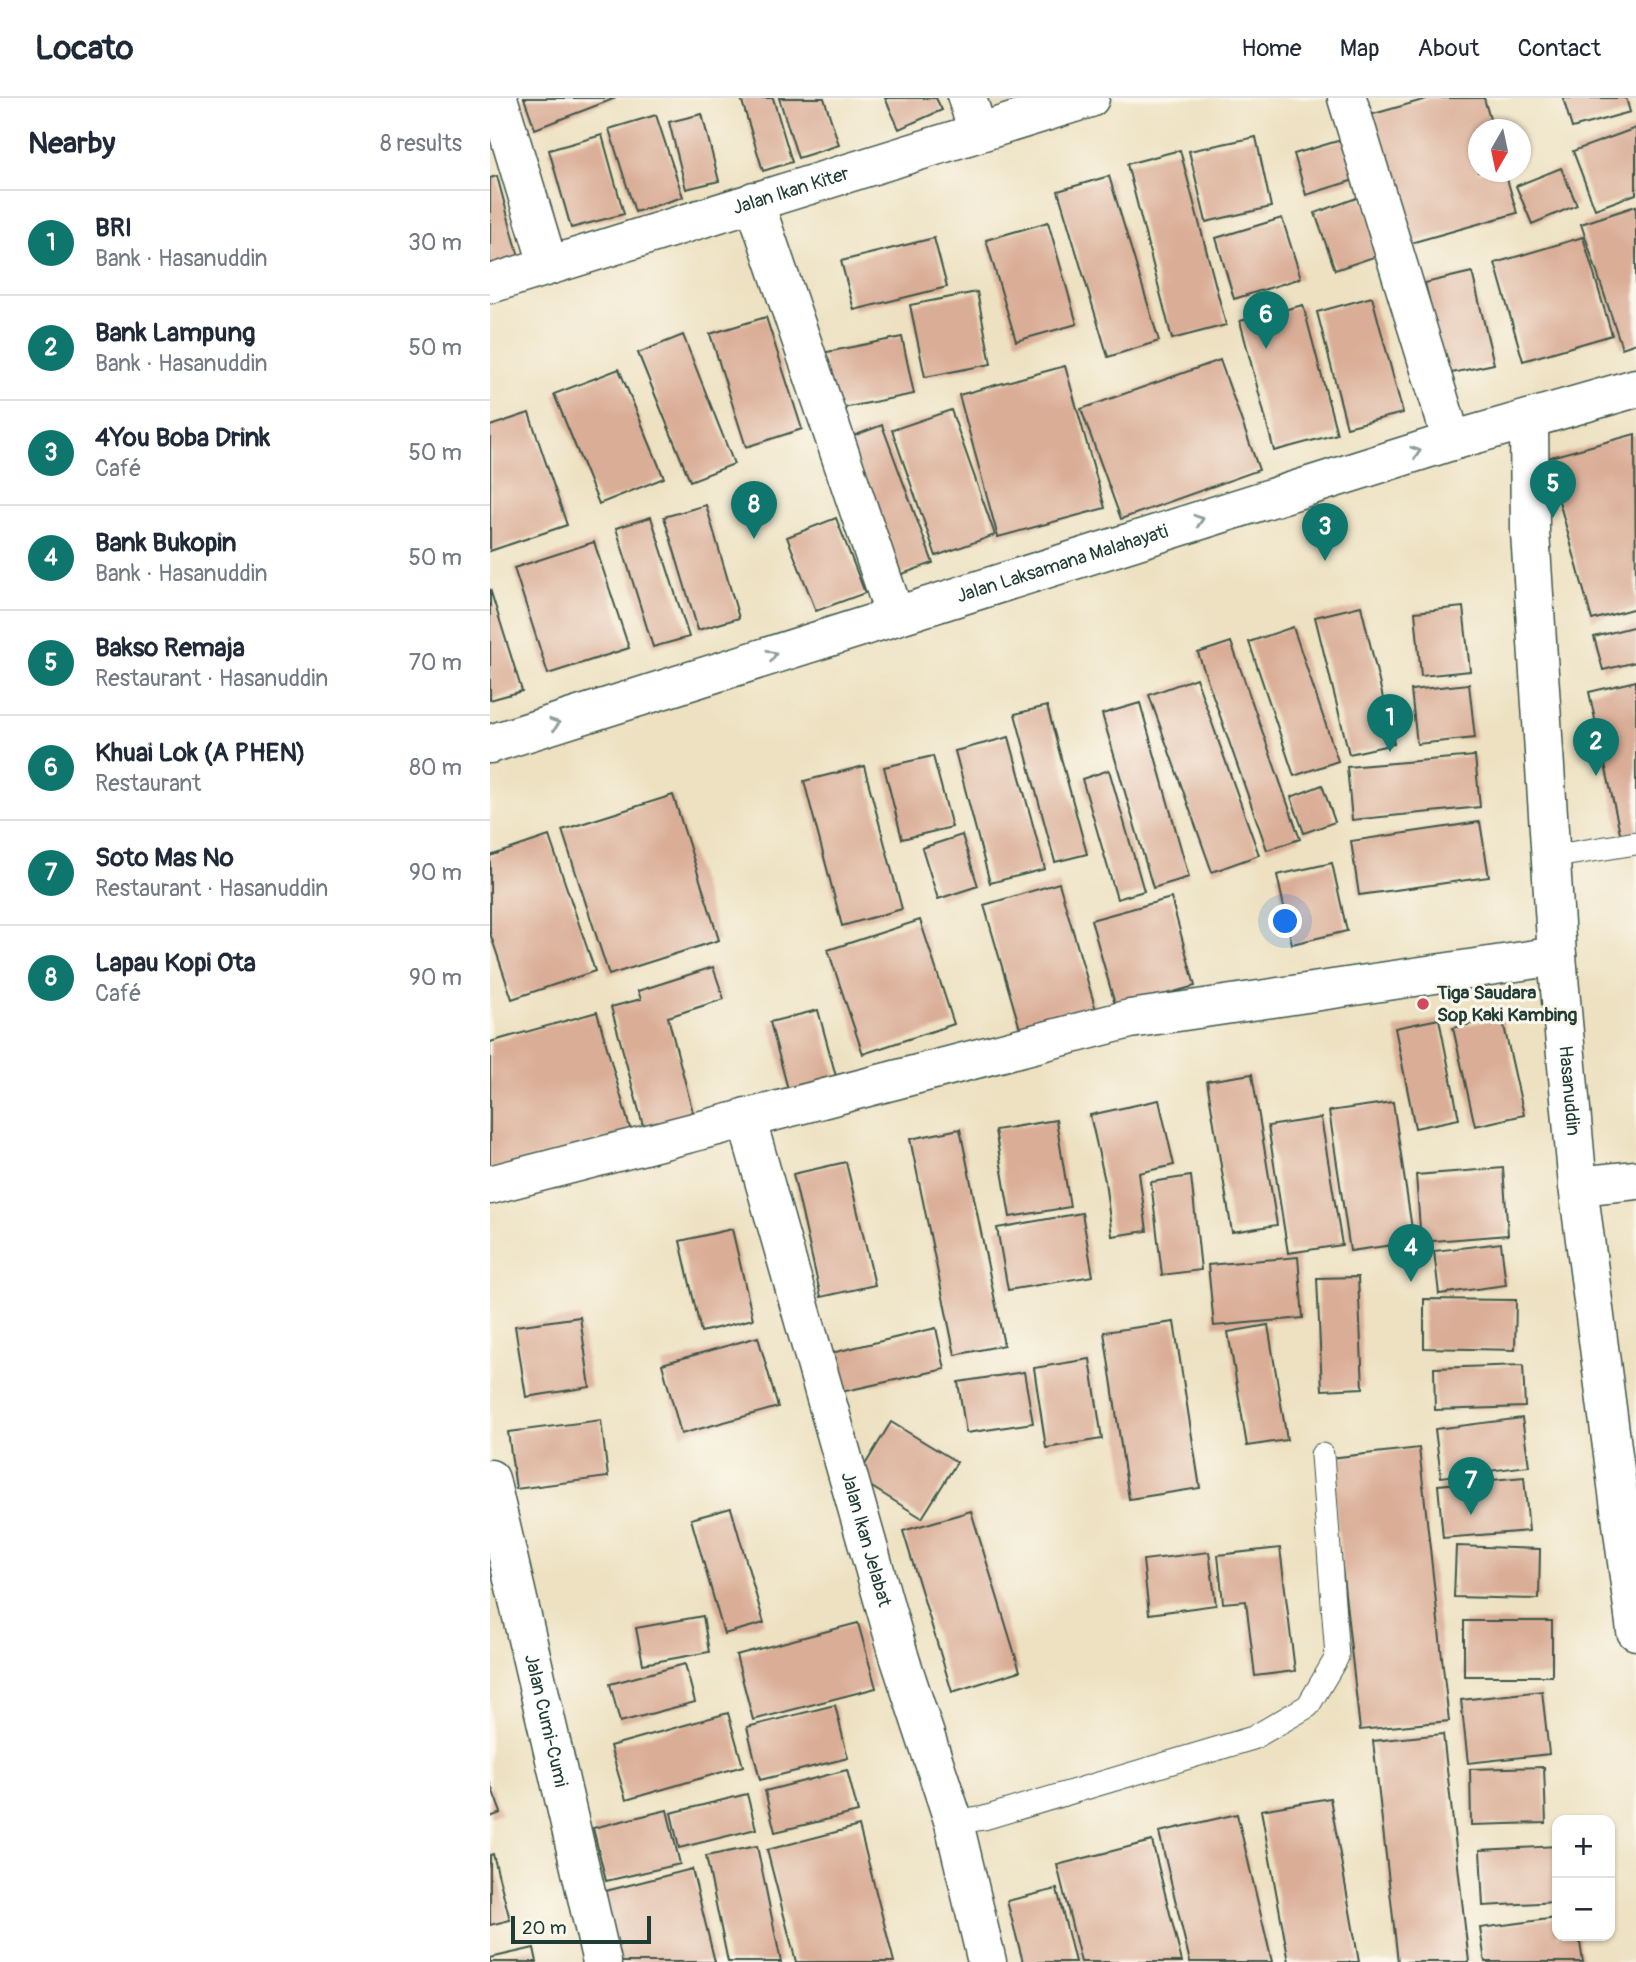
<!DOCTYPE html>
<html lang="en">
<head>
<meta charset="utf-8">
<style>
	:root { --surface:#fff; --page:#f2f2f3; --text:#1f2937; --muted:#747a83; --line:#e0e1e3; --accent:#0f766e }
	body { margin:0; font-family:Pangolin,sans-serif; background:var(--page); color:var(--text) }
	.controls { position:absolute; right:21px; bottom:21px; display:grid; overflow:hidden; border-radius:14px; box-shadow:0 2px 5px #0004 }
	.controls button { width:63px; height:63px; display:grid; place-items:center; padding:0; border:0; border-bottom:2px solid var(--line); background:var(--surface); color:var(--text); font:35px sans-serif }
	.compass { position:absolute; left:978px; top:21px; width:63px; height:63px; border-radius:50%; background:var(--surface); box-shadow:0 2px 5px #0004; rotate:189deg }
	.scale { position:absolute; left:21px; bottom:18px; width:140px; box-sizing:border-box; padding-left:7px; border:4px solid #1f3d34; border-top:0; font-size:19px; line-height:24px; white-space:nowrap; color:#1f3d34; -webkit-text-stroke:5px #fbf7ec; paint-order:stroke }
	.you { position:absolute; left:796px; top:824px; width:24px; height:24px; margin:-18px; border:5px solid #fff; border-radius:50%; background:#1a73e8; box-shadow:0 0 0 10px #1a73e833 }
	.badge { display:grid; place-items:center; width:46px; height:46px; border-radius:50%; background:var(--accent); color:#fff; font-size:23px; font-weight:700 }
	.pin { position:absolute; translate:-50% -58px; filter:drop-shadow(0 2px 4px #0008) }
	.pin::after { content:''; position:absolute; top:37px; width:24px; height:21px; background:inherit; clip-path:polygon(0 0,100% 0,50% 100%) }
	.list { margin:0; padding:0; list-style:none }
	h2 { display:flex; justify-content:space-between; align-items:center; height:91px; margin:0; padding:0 28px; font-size:30px }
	h2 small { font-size:23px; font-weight:400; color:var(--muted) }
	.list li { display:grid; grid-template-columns:46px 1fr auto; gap:21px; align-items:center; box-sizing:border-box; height:105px; padding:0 28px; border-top:2px solid var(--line) }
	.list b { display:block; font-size:26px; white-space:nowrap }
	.list p { margin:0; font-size:23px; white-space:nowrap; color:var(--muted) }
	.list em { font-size:23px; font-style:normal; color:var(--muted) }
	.map { position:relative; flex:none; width:1146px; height:1864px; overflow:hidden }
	header { display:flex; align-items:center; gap:42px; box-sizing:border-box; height:98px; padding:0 35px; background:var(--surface); border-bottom:2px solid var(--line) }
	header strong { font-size:33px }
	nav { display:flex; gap:38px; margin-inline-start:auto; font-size:24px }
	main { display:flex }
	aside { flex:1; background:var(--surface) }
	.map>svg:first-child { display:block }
</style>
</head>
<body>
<header>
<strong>Locato</strong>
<nav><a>Home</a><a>Map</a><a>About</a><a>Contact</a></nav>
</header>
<main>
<aside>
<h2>Nearby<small>8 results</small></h2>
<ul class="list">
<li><span class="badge">1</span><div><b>BRI</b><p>Bank · Hasanuddin</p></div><em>30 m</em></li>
<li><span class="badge">2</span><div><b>Bank Lampung</b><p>Bank · Hasanuddin</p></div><em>50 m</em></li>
<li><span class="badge">3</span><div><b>4You Boba Drink</b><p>Café</p></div><em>50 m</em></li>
<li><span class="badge">4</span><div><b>Bank Bukopin</b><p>Bank · Hasanuddin</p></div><em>50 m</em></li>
<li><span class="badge">5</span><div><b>Bakso Remaja</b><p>Restaurant · Hasanuddin</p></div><em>70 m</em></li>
<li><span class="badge">6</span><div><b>Khuai Lok (A PHEN)</b><p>Restaurant</p></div><em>80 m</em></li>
<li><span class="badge">7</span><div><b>Soto Mas No</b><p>Restaurant · Hasanuddin</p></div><em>90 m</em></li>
<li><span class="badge">8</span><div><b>Lapau Kopi Ota</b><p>Café</p></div><em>90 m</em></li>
</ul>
</aside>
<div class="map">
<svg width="1146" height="1864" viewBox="0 0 1146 1864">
	<rect width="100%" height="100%" fill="#fbf7ec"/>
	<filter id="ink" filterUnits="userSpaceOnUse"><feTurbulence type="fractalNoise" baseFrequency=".0143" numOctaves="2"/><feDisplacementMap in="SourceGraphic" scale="14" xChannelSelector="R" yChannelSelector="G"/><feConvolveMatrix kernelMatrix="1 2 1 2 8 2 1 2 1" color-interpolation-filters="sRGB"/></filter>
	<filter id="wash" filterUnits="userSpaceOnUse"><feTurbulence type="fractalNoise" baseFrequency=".00686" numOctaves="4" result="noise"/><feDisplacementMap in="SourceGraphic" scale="28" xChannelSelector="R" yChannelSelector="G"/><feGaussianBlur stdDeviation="1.57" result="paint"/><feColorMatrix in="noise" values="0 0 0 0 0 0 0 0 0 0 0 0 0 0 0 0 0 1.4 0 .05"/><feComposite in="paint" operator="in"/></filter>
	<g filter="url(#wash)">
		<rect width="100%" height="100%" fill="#ede1c1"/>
		<g id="blocks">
			<path fill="#daad96" d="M 34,0 L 126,0 L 45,31 Z
				M 251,0 L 283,0 L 302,64 L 273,73 Z
				M 289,0 L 334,0 L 349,47 L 308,60 Z
				M 395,0 L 446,0 L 452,12 L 409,31 Z
				M 940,0 L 994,0 L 1003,32 L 988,32 L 988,74 L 1015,74 L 1027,115 L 910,148 L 873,19 Z
				M 1073,0 L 1136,0 L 1140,14 L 1082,30 Z
				M 212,16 L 229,83 L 196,91 L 179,24 Z
				M 166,17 L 193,99 L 145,114 L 119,31 Z
				M 1146,30 L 1146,96 L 1105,111 L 1083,53 Z
				M 112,37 L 134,116 L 81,130 L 59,52 Z
				M 766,39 L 781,109 L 716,124 L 699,53 Z
				M 861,39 L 874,79 L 816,97 L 804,56 Z
				M 690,52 L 736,227 L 682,241 L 637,66 Z
				M 1071,70 L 1087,107 L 1042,126 L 1026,88 Z
				M 7,78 L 29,159 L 0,167 L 0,80 Z
				M 619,78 L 669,243 L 618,259 L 568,93 Z
				M 872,98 L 893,156 L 845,172 L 825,115 Z
				M 1146,108 L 1146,245 L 1132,250 L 1091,126 Z
				M 792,120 L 811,180 L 744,201 L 726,140 Z
				M 558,124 L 587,226 L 526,243 L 496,142 Z
				M 1093,139 L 1122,237 L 1033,263 L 1005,165 Z
				M 444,140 L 457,189 L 364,212 L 351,163 Z
				M 982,174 L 1004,266 L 957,276 L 935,185 Z
				M 487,194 L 501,266 L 435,279 L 420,207 Z
				M 882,199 L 913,315 L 857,329 L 827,214 Z
				M 813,207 L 847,336 L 784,353 L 750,223 Z
				M 276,219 L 312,331 L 256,349 L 220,236 Z
				M 193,237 L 244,366 L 200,383 L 148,255 Z
				M 412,239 L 424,296 L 343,312 L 332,255 Z
				M 730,262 L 769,372 L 631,421 L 591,311 Z
				M 575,268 L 615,410 L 508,439 L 469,297 Z
				M 129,271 L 174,380 L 109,406 L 64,296 Z
				M 461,312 L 505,437 L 446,458 L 402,332 Z
				M 39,315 L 77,427 L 0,453 L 0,328 Z
				M 392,327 L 443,465 L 401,480 L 350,343 Z
				M 1145,336 L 1146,510 L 1102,522 L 1057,360 Z
				M 216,407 L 249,520 L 208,532 L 174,419 Z
				M 161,419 L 199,539 L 163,549 L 126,430 Z
				M 346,420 L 375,495 L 326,513 L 297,439 Z
				M 104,444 L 139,550 L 58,576 L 24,470 Z
				M 0,491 L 32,593 L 0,602 Z
				M 871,508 L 904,646 L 859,656 L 825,519 Z
				M 973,509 L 980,573 L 931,578 L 925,514 Z
				M 1146,528 L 1146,564 L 1113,572 L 1104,539 Z
				M 803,529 L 848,663 L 804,678 L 759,544 Z
				M 741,544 L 810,741 L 777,752 L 708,555 Z
				M 706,580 L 769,757 L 722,774 L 659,597 Z
				M 1146,583 L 1146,735 L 1131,739 L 1099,594 Z
				M 979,586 L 985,640 L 927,646 L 921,592 Z
				M 650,605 L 699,779 L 663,790 L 612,616 Z
				M 557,608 L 597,756 L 565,764 L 525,616 Z
				M 519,639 L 555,771 L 500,785 L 465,653 Z
				M 443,658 L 462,729 L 412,741 L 394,669 Z
				M 985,658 L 990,709 L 862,722 L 857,669 Z
				M 374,668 L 412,811 L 352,828 L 314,683 Z
				M 619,672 L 654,793 L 627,801 L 592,681 Z
				M 832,687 L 845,724 L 814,735 L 801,699 Z
				M 183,697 L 229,842 L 119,877 L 72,732 Z
				M 990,724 L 999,779 L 869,797 L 861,743 Z
				M 472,737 L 488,788 L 448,801 L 432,750 Z
				M 59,738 L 105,873 L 22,901 L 0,835 L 0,758 Z
				M 842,765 L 857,833 L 802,846 L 787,777 Z
				M 569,785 L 606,912 L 531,934 L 494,807 Z
				M 681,800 L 705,888 L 626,910 L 601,822 Z
				M 430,822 L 464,926 L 373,956 L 338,852 Z
				M 223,869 L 234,901 L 178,919 L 205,1022 L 155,1035 L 121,909 L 151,901 L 148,893 Z
				M 328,912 L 347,982 L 299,995 L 280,924 Z
				M 107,914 L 141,1034 L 0,1072 L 0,944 Z
				M 1012,919 L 1034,1017 L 985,1028 L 963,930 Z
				M 949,921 L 969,1021 L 925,1030 L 905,930 Z
				M 762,976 L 787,1127 L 742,1134 L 717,983 Z
				M 669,1002 L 684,1067 L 649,1075 L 657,1133 L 622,1138 L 615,1083 L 600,1017 Z
				M 903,1004 L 924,1144 L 860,1153 L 839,1013 Z
				M 831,1020 L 852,1147 L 798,1155 L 778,1028 Z
				M 566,1022 L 580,1109 L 520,1119 L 505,1032 Z
				M 470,1031 L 514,1247 L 465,1257 L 420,1041 Z
				M 356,1064 L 385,1187 L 331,1199 L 303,1076 Z
				M 1013,1070 L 1018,1137 L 931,1144 L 926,1077 Z
				M 701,1078 L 711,1172 L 672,1177 L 661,1084 Z
				M 592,1115 L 603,1178 L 518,1192 L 507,1130 Z
				M 242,1131 L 263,1221 L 211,1234 L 190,1143 Z
				M 1011,1145 L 1016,1187 L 949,1196 L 944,1153 Z
				M 808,1159 L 813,1220 L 724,1228 L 718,1167 Z
				M 868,1179 L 873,1290 L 832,1292 L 827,1180 Z
				M 934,1201 L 1026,1202 L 1025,1252 L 934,1250 Z
				M 90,1219 L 100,1289 L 36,1299 L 25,1228 Z
				M 684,1224 L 710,1390 L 639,1401 L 614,1234 Z
				M 778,1227 L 797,1342 L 757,1348 L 738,1234 Z
				M 446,1230 L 455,1271 L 342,1296 L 333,1257 Z
				M 268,1239 L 288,1309 L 191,1336 L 172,1266 Z
				M 600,1261 L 612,1341 L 556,1350 L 544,1270 Z
				M 1033,1267 L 1035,1309 L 945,1312 L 944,1270 Z
				M 534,1274 L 543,1325 L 476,1335 L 468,1284 Z
				M 1032,1320 L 1039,1368 L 951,1379 L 945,1331 Z
				M 111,1322 L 118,1379 L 26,1391 L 18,1334 Z
				M 401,1324 L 467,1364 L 432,1420 L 367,1380 Z
				M 929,1350 L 959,1623 L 870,1632 L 840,1360 Z
				M 1034,1379 L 1039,1433 L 953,1440 L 948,1387 Z
				M 241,1410 L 274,1525 L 234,1536 L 201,1421 Z
				M 481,1413 L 530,1573 L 462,1594 L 413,1433 Z
				M 966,1448 L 1050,1451 L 1049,1501 L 964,1499 Z
				M 790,1450 L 805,1573 L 765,1578 L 756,1503 L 733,1505 L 728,1457 Z
				M 719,1454 L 726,1507 L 659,1516 L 653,1462 Z
				M 213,1518 L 219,1554 L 153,1566 L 146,1530 Z
				M 974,1523 L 1062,1523 L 1062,1578 L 974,1578 Z
				M 368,1525 L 386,1590 L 263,1622 L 246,1557 Z
				M 195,1566 L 205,1604 L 130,1624 L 120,1586 Z
				M 1052,1593 L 1059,1656 L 978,1665 L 971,1602 Z
				M 345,1607 L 358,1660 L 270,1682 L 257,1629 Z
				M 238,1615 L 253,1668 L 136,1702 L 120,1648 Z
				M 953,1636 L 979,1864 L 908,1864 L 883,1643 Z
				M 1054,1669 L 1056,1725 L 981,1727 L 980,1671 Z
				M 357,1672 L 368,1714 L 285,1734 L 275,1693 Z
				M 0,1685 L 11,1715 L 0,1719 Z
				M 257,1696 L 266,1731 L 189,1750 L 181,1715 Z
				M 840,1700 L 869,1864 L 799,1864 L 771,1712 Z
				M 177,1712 L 190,1766 L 116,1783 L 103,1730 Z
				M 747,1716 L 782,1864 L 700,1864 L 669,1734 Z
				M 369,1728 L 404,1864 L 306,1864 L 277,1752 Z
				M 662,1743 L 692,1864 L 591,1864 L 567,1767 Z
				M 267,1748 L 291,1864 L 238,1864 L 216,1758 Z
				M 1067,1748 L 1067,1804 L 993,1808 L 990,1752 Z
				M 3,1756 L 20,1822 L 0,1827 L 0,1757 Z
				M 202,1771 L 225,1864 L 129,1864 L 112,1794 Z
				M 567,1791 L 585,1864 L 533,1864 L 517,1803 Z
				M 1067,1820 L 1067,1838 L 1089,1838 L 1093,1864 L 995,1864 L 990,1830 Z
				M 44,1850 L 47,1864 L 0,1864 L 0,1860 Z"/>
		</g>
	</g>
	<g filter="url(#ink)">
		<use href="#blocks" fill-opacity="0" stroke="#3e5649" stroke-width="2"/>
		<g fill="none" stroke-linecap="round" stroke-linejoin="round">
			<g stroke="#3e5649" stroke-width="25">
				<path id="service" d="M 1060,759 L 1146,745
					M 464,1725 L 494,1720 L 763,1640 L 818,1608 L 847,1559 L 832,1357"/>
			</g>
			<g stroke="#3e5649" stroke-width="41">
				<g id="minor">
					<path d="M 8,0 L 58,166"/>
					<path d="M 477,0 L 488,34"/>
					<path d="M 857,0 L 962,343"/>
					<path d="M 264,103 L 405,518"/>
					<path id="s1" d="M 0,186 L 600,0"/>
					<path id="s2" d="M 256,1019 L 410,1561 L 464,1725 L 497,1864"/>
					<path d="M 0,1087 L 640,921 L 1067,858"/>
					<path d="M 1088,1088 L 1146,1082"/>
					<path id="s3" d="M 0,1381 L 112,1864"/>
				</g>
			</g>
			<g stroke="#3e5649" stroke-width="41">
				<g id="tertiary">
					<path id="s4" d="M 1039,322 L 1040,434 L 1067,858 L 1088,1088 L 1146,1533"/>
				</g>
			</g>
			<g stroke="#3e5649" stroke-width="41">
				<g id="trunk">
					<path id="s5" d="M 0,646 L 962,343 L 1146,290"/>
				</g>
			</g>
			<use href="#service" stroke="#fff" stroke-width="23"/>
			<use href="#minor" stroke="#fff" stroke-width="38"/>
			<use href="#tertiary" stroke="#fff" stroke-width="38"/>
			<use href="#trunk" stroke="#fff" stroke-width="38"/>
		</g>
		<defs><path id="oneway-chevron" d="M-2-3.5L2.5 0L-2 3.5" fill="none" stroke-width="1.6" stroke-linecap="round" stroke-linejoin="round" transform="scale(1.75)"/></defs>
		<g stroke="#8f9e9a">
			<use href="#oneway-chevron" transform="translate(926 354) rotate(-18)"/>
			<use href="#oneway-chevron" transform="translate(709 422) rotate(-18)"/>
			<use href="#oneway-chevron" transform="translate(282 557) rotate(-18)"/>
			<use href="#oneway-chevron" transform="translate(65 626) rotate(-18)"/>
		</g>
	</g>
	<circle fill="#d1495b" stroke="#fbf7ec" stroke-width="2.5" cx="933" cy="906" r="7"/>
	<g text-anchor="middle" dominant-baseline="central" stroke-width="6" stroke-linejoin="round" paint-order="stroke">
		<g font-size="19" fill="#1f3d34" stroke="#fbf7ec">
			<text stroke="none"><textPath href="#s1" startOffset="315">Jalan Ikan Kiter</textPath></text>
			<text stroke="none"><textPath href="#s5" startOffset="600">Jalan Laksamana Malahayati</textPath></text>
			<text stroke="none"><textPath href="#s4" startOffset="672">Hasanuddin</textPath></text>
			<text stroke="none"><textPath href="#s2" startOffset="439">Jalan Ikan Jelabat</textPath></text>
			<text stroke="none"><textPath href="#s3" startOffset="248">Jalan Cumi-Cumi</textPath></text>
		</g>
		<g font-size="19" font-weight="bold" fill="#1f3d34" stroke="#fbf7ec" text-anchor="start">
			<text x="947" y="895">Tiga Saudara<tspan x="947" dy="22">Sop Kaki Kambing</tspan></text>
		</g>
	</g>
</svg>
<div class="controls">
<button>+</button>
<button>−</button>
</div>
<svg class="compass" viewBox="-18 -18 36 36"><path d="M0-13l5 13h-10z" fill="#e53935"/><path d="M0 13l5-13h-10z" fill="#747a83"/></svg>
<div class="scale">20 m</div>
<div class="you"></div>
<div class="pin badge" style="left:900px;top:654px">1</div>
<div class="pin badge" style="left:1106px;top:678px">2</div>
<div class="pin badge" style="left:835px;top:463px">3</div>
<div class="pin badge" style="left:921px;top:1184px">4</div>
<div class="pin badge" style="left:1063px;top:420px">5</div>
<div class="pin badge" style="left:776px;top:251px">6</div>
<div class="pin badge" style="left:981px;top:1417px">7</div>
<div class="pin badge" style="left:264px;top:441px">8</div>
</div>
</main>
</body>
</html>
